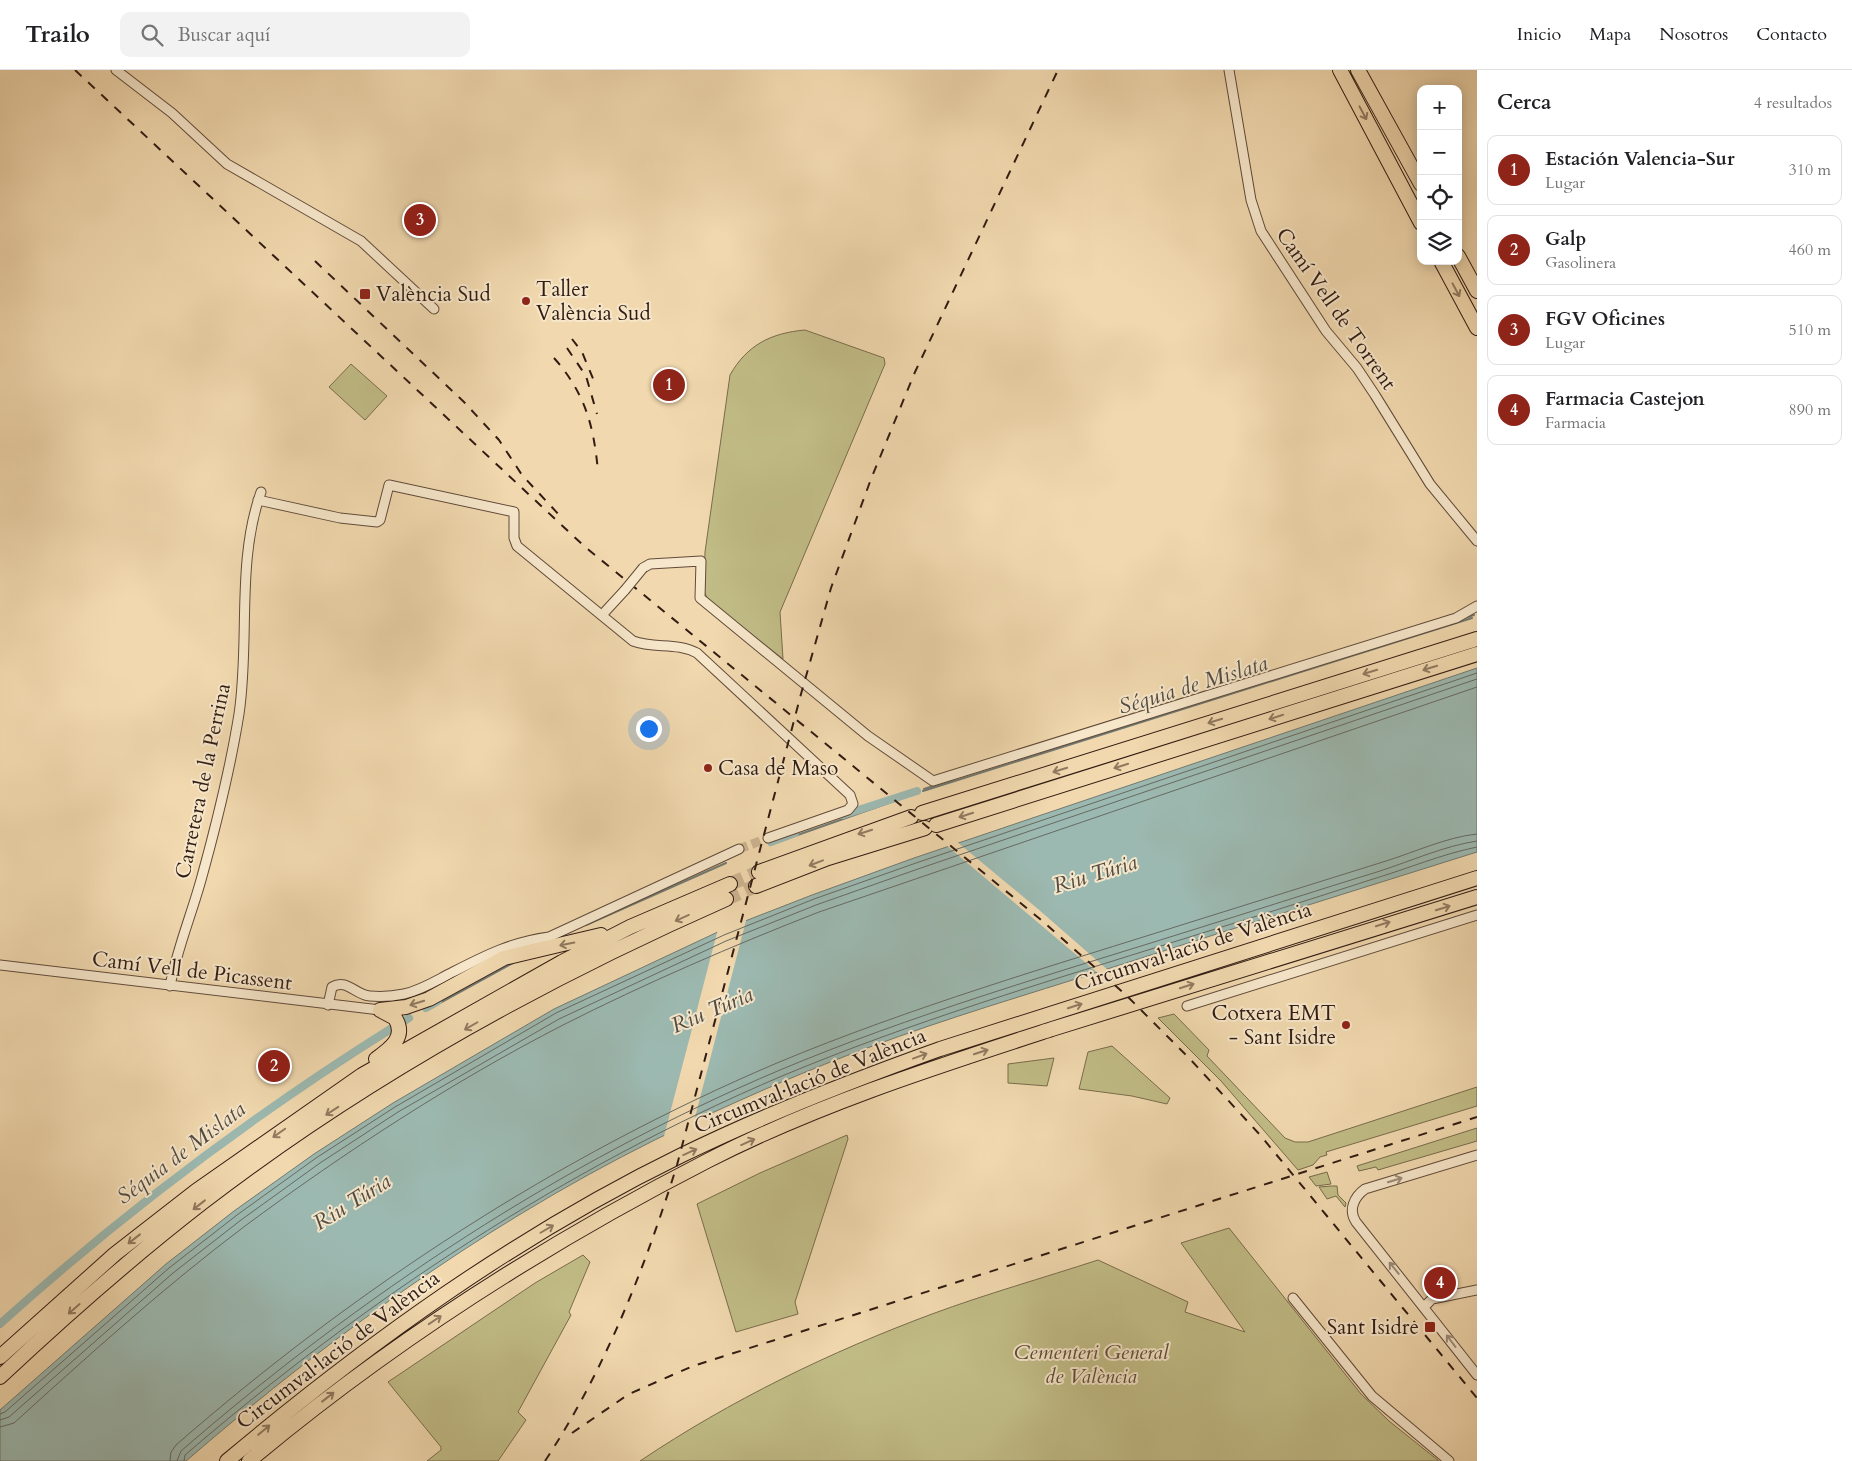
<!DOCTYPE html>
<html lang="es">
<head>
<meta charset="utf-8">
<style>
	:root { --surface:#fff; --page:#f2f2f2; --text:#202124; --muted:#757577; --line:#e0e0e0; --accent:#8f2418 }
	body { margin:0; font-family:Cardo,serif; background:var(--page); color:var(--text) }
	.controls { position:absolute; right:15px; top:15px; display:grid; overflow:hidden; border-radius:10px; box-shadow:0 2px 12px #0003 }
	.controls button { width:45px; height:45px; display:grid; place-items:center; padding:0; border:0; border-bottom:1px solid var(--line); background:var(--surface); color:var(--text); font:25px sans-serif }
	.you { position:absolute; left:648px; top:658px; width:18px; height:18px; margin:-12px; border:4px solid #fff; border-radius:50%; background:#1a73e8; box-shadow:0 0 0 8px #1a73e833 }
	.badge { display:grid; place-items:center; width:32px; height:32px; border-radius:50%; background:var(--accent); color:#fff; font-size:16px; font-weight:700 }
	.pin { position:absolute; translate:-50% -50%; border:2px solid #fff; box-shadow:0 1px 5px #0006 }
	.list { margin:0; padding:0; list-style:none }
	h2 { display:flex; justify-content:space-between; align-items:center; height:65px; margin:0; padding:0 20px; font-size:21px }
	h2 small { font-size:16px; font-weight:400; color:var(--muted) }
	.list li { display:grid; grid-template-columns:32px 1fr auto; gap:15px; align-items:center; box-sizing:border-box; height:70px; margin:0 10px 10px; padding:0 10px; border:1px solid var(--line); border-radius:10px }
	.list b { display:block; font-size:19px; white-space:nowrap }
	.list p { margin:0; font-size:16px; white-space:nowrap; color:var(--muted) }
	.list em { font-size:16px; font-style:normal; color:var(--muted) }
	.icon { flex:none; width:28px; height:28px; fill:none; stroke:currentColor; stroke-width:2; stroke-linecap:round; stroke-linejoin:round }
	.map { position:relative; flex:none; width:1477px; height:1391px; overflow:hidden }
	header { display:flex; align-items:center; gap:30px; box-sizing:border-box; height:70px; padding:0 25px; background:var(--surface); border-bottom:1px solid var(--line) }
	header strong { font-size:24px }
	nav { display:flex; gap:28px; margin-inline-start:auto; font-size:18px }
	.search { width:350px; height:45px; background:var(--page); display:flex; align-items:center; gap:12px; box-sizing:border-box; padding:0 18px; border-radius:10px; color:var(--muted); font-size:19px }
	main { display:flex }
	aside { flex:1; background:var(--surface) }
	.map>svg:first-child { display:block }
</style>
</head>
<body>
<header>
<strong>Trailo</strong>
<div class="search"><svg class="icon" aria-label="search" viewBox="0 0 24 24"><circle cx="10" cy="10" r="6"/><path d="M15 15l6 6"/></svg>Buscar aquí</div>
<nav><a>Inicio</a><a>Mapa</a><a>Nosotros</a><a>Contacto</a></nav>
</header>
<main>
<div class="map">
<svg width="1477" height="1391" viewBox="0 0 1477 1391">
	<rect width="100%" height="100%" fill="#f1d8ae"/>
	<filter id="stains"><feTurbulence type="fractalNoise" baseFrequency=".004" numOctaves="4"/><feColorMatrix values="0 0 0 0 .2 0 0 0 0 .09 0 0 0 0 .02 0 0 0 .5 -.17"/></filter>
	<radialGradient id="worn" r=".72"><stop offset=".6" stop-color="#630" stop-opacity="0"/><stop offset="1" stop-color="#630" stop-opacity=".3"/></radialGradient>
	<path fill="#c1bc86" stroke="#796c4c" d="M 805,260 L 884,288 L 885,294 L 780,542 L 783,589 L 708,530 L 704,521 L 705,482 L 730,305 C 747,275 771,263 805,260 Z
		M 351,294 L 387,326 L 365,350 L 329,317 Z
		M 1174,944 L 1209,980 L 1207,986 L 1285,1068 L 1295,1072 L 1308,1072 L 1477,1017 L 1477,1036 L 1326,1082 L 1327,1085 L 1320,1087 L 1313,1095 L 1298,1100 L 1221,1011 L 1158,948 Z
		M 1112,976 L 1170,1028 L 1167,1034 L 1132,1026 L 1079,1019 L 1088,982 Z
		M 1054,988 L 1047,1016 L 1008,1013 L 1008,994 Z
		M 1477,1058 L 1477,1071 L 1378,1100 L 1376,1097 L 1359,1101 L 1357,1096 Z
		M 847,1065 L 848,1069 L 795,1232 L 798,1244 L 736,1262 L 697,1134 L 760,1103 Z
		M 1327,1102 L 1331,1114 L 1316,1116 L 1309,1107 Z
		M 1331,1116 L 1337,1116 L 1338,1125 L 1346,1133 L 1345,1137 L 1336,1126 L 1327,1129 L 1319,1117 Z
		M 1229,1158 L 1361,1324 L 1389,1351 L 1439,1391 L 640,1391 C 731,1330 830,1282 932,1244 C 986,1224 1043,1208 1098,1190 L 1188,1232 L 1185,1242 L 1245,1262 L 1181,1173 Z
		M 583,1185 L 590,1192 L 569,1242 L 571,1245 L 518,1342 L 526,1350 L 498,1391 L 427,1391 L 441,1380 L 441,1377 L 388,1312 L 535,1213 Z"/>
	<path fill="#9cb9b1" stroke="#717a72" d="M 1477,598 L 1477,782 C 1353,821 1228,860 1104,900 C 1026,925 947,948 870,977 C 809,999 749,1026 690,1053 C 506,1139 339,1259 186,1391 L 0,1391 L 0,1340 L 166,1194 L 234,1141 L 314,1084 L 393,1033 L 554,939 L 722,860 L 812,825 L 914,788 Z"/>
	<path fill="#f1d8ae" d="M 956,771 L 1038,839 L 1109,901 L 1099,904 L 946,775 Z
		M 747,847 L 693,1055 L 663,1070 L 718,859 Z"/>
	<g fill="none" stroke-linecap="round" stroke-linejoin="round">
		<path stroke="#666a62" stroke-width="1" d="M 0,1344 L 5,1342 L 169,1198 L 237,1145 L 316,1088 L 395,1037 L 556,943 L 724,865 L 814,829 L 916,793 L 1477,603
			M 0,1350 L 9,1347 L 173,1203 L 241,1150 L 320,1093 L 398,1042 L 559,949 L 726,871 L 816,835 L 918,799 L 1477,609
			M 0,1357 L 14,1353 C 89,1285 164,1217 245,1156 C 345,1082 452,1012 563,955 C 646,913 732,876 819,842 L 1477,617
			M 170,1391 L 171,1382 L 176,1375 C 356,1218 556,1087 777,993 C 911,937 1052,896 1191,852 C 1256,832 1321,811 1386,791 C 1415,782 1447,767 1477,764
			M 177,1391 L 181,1381 C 361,1225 560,1093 780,1000 C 911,945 1049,905 1186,862 C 1250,842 1315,821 1380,801 C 1411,791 1444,776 1477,771
			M 184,1391 L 185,1385 C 365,1230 563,1099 782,1006 C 911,952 1046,912 1180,870 C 1244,850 1309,830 1373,809 C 1407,799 1442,784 1477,777"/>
		<path stroke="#717a72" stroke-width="2" d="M 1464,548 L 1474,545
			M 924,719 L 952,710
			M 923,721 L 1472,548
			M 772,774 L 917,723
			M 586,855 L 726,793
			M 427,940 L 513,893
			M 404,954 L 412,949
			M 0,1257 C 123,1146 253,1048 393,961"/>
		<path stroke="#9cb9b1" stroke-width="8" d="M 843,745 L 917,721
			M 771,772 L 795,763
			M 426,938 L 438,931
			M 403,952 L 409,948
			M 0,1254 C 124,1142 253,1045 395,956"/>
		<path stroke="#cbb28f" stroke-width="9" stroke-dasharray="9 4.5" stroke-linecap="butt" d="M 739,779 L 768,768"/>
		<path stroke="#cbb28f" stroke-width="14" stroke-dasharray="14 7" stroke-linecap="butt" d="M 730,814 L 759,802
			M 726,829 L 756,816"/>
		<g stroke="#614b3a" stroke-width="11">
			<path id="minor" d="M 116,0 L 172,43 L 227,94 L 361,171 L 434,239
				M 1229,0 L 1251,130 L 1261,161 L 1326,261 L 1357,298 L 1375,325 L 1430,414 L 1477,471
				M 258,430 L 340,448 L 377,452 L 380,450 L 389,415 L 514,442 L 514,468 L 517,476 L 633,571 C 654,579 677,572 697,583 L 850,725 L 853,734 L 848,740 L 768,768
				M 643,498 L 650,494 L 701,491 L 700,528 L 868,666 L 933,711 L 1456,548 L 1477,536
				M 602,545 L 625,520
				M 0,895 L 380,940
				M 170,916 C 177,879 191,846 201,810 C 216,756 230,700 239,644 C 250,571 236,492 261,422
				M 328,935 L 332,917 C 347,908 355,925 370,926 C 381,927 394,926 404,924 C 422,920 437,910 453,902 C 486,885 512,872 549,867 L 739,779
				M 1187,936 L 1477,845
				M 1477,1085 L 1365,1119 C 1354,1127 1348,1140 1356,1152 L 1477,1305
				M 1293,1228 L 1372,1326 L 1449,1391
				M 1425,1236 L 1432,1229 L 1477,1220"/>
		</g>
		<g stroke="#311c13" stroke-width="16">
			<path id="highway" d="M 1340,0 L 1421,153
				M 1358,0 L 1421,114
				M 1458,186 L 1477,221
				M 1441,191 L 1477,258
				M 922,743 L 1477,569
				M 936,755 L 1477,584
				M 759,802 L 911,747
				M 756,816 L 828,788 L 925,758
				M 380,940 L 406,937 L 429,929 L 504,888 L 601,865
				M 376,989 C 390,979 407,967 395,948 L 380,940
				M 0,1287 L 115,1184 L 196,1121 L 362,1005 L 562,892 L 630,857 L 730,814
				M 0,1307 C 65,1246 132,1187 203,1132 C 363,1009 542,910 726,829
				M 227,1391 C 368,1273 516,1166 682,1085 C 766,1044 853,1010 940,979 L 1477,808
				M 249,1391 C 390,1273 543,1175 707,1091 C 816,1035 935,997 1052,959 C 1193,914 1335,871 1477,827"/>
		</g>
		<use href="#minor" stroke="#f6e6ca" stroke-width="9"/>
		<use href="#highway" stroke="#f1d8ae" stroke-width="14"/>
		<path stroke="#311c13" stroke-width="2" stroke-dasharray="9 9" stroke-linecap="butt" d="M 75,0 L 584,476 L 1040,849 L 1126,925 L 1190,989 L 1261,1066 L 1477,1328
			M 315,191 L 464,332 L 499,370 L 522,405 L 562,448
			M 572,269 L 582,282 L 594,311
			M 567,278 L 586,306 L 597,344
			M 554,288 C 585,323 594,356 598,402
			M 572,1363 L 629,1324 L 693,1296 L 1477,1047
			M 545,1391 C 605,1300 645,1198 677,1095 L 801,624 L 831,518 L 871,409 L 915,302 L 1058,0"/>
		<g stroke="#614b3a" stroke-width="11" stroke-linecap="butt">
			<path id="minor-bridge" d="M 625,520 L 643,498"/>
		</g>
		<use href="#minor-bridge" stroke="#f6e6ca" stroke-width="9"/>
	</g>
	<defs><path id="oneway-shaft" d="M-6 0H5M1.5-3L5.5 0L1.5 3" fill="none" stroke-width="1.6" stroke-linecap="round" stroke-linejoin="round" transform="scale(1.25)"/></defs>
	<g stroke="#917a60">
		<use href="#oneway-shaft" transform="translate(1363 43) rotate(62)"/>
		<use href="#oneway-shaft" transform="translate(1456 220) rotate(62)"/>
		<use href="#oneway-shaft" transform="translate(1430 598) rotate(163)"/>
		<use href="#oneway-shaft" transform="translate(1370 602) rotate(163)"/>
		<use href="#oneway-shaft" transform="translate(1276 647) rotate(162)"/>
		<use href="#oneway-shaft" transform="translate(1215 651) rotate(163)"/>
		<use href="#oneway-shaft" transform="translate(1121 696) rotate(162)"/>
		<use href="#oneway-shaft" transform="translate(1060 700) rotate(163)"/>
		<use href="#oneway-shaft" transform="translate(966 745) rotate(162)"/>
		<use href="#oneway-shaft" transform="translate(865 762) rotate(162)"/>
		<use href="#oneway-shaft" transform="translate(816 793) rotate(159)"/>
		<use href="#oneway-shaft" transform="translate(1443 838) rotate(-17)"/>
		<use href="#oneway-shaft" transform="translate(682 848) rotate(156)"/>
		<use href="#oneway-shaft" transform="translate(1383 854) rotate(-18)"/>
		<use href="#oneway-shaft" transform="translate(567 874) rotate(169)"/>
		<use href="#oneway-shaft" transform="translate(1187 916) rotate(-18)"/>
		<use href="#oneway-shaft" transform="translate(417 933) rotate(163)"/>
		<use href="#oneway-shaft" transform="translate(1075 936) rotate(-18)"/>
		<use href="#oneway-shaft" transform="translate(471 956) rotate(150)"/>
		<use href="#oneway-shaft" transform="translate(981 982) rotate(-18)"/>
		<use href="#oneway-shaft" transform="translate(920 986) rotate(-20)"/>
		<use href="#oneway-shaft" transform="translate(332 1041) rotate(147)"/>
		<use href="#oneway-shaft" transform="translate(279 1063) rotate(145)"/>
		<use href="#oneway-shaft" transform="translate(748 1072) rotate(-24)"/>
		<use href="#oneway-shaft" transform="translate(690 1082) rotate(-24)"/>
		<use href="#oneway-shaft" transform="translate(199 1135) rotate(142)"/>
		<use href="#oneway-shaft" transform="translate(547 1159) rotate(-30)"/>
		<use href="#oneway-shaft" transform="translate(134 1169) rotate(142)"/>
		<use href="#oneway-shaft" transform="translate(74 1239) rotate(139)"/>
		<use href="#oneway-shaft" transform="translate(435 1250) rotate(-34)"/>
		<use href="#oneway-shaft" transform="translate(328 1327) rotate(-38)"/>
		<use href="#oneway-shaft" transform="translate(264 1360) rotate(-40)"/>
	</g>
	<g stroke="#9d8b78">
		<use href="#oneway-shaft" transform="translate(1395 1110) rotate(-17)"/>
		<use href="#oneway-shaft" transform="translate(1394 1198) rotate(-129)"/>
		<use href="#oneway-shaft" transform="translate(1451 1271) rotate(-127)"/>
	</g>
	<g fill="#8f2418" stroke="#f6e6ca" stroke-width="2">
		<rect x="359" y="218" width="12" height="12" rx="2.5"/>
		<circle cx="526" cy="231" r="5"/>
		<circle cx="708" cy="698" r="5"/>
		<circle cx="1346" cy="955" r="5"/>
		<rect x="1424" y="1251" width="12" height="12" rx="2.5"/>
	</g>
	<g text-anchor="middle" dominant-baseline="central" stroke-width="4" stroke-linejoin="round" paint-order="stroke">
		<g font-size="21" fill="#311c13" stroke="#f6e6ca" text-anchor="start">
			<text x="536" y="219">Taller<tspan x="536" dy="24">València Sud</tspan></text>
			<text x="376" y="224">València Sud</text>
			<text x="718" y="698">Casa de Maso</text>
			<text x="1336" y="943" text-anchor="end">Cotxera EMT<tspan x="1336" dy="24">- Sant Isidre</tspan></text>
			<text x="1419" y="1257" text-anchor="end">Sant Isidre</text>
		</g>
		<g font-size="21" fill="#311c13" stroke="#f6e6ca">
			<text transform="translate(1336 239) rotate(55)">Camí Vell de Torrent</text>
			<text transform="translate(203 711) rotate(-78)">Carretera de la Perrina</text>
			<text transform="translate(1193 877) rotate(-18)">Circumval·lació de València</text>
			<text transform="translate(192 901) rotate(7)">Camí Vell de Picassent</text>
			<text transform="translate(810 1011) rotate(-22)">Circumval·lació de València</text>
			<text transform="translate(338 1280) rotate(-37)">Circumval·lació de València</text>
		</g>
		<g font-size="21" font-style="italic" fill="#5c4c36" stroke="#f6e6ca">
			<text x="1091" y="1282">Cementeri General<tspan x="1091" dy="24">de València</tspan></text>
		</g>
		<g font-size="22" font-style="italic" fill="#514b42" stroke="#f6e6ca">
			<text transform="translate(1193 615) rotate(-17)">Séquia de Mislata</text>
			<text transform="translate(1095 804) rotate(-17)">Riu Túria</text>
			<text transform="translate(712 940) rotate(-23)">Riu Túria</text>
			<text transform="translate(181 1083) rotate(-37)">Séquia de Mislata</text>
			<text transform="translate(352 1132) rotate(-32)">Riu Túria</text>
		</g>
	</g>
	<rect width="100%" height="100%" filter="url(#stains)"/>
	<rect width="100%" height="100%" fill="url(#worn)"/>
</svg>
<div class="controls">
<button>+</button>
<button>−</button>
<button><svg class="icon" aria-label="locate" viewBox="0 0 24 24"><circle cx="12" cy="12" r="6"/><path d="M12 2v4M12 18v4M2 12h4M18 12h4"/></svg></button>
<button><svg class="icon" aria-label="layers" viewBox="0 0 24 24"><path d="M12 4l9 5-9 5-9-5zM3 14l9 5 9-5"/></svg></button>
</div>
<div class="you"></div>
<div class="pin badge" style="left:669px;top:315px">1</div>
<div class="pin badge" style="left:274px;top:996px">2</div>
<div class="pin badge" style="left:420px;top:150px">3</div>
<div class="pin badge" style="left:1440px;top:1213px">4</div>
</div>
<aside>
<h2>Cerca<small>4 resultados</small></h2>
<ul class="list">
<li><span class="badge">1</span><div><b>Estación Valencia-Sur</b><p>Lugar</p></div><em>310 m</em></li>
<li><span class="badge">2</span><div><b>Galp</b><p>Gasolinera</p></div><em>460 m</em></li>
<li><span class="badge">3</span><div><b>FGV Oficines</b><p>Lugar</p></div><em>510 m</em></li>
<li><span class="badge">4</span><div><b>Farmacia Castejon</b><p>Farmacia</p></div><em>890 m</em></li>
</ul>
</aside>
</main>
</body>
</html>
